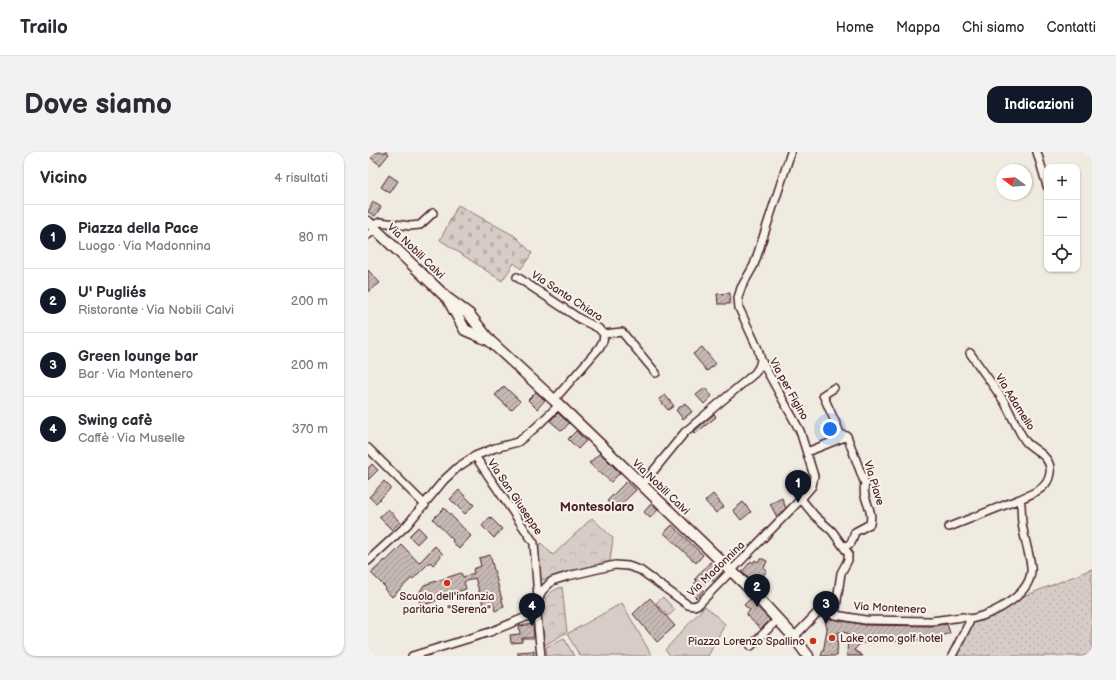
<!DOCTYPE html>
<html lang="it">
<head>
<meta charset="utf-8">
<style>
	:root { --surface:#fff; --page:#f2f2f3; --text:#2b2b33; --muted:#7c7c81; --line:#e1e1e2; --accent:#111827 }
	body { margin:0; font-family:"Balsamiq Sans",sans-serif; background:var(--page); color:var(--text) }
	.controls { position:absolute; right:12px; top:12px; display:grid; overflow:hidden; border-radius:8px; box-shadow:0 1px 3px #0004 }
	.controls button { width:36px; height:36px; display:grid; place-items:center; padding:0; border:0; border-bottom:1px solid var(--line); background:var(--surface); color:var(--text); font:20px sans-serif }
	.compass { position:absolute; left:628px; top:12px; width:36px; height:36px; border-radius:50%; background:var(--surface); box-shadow:0 1px 3px #0004; rotate:286deg }
	.you { position:absolute; left:462px; top:277px; width:14px; height:14px; margin:-10px; border:3px solid #fff; border-radius:50%; background:#1a73e8; box-shadow:0 0 0 6px #1a73e833 }
	.badge { display:grid; place-items:center; width:26px; height:26px; border-radius:50%; background:var(--accent); color:#fff; font-size:13px; font-weight:700 }
	.pin { position:absolute; translate:-50% -33px; filter:drop-shadow(0 1px 2px #0008) }
	.pin::after { content:''; position:absolute; top:21px; width:14px; height:12px; background:inherit; clip-path:polygon(0 0,100% 0,50% 100%) }
	.list { margin:0; padding:0; list-style:none }
	h2 { display:flex; justify-content:space-between; align-items:center; height:52px; margin:0; padding:0 16px; font-size:17px }
	h2 small { font-size:13px; font-weight:400; color:var(--muted) }
	.list li { display:grid; grid-template-columns:26px 1fr auto; gap:12px; align-items:center; box-sizing:border-box; height:64px; padding:0 16px; border-top:1px solid var(--line) }
	.list b { display:block; font-size:15px; white-space:nowrap }
	.list p { margin:0; font-size:13px; white-space:nowrap; color:var(--muted) }
	.list em { font-size:13px; font-style:normal; color:var(--muted) }
	.icon { flex:none; width:22px; height:22px; fill:none; stroke:currentColor; stroke-width:2; stroke-linecap:round; stroke-linejoin:round }
	.map { position:relative; flex:none; width:724px; height:504px; overflow:hidden; border-radius:12px }
	header { display:flex; align-items:center; gap:24px; box-sizing:border-box; height:56px; padding:0 20px; background:var(--surface); border-bottom:1px solid var(--line) }
	header strong { font-size:19px }
	nav { display:flex; gap:22px; margin-inline-start:auto; font-size:14px }
	.intro { display:flex; align-items:center; justify-content:space-between; box-sizing:border-box; height:96px; padding:0 24px }
	h1 { margin:0; font-size:28px }
	.button { padding:10px 18px; border-radius:12px; background:var(--accent); color:#fff; font-size:14px; font-weight:700 }
	main { display:flex; gap:24px; padding:0 24px }
	aside { flex:1; background:var(--surface); border-radius:12px; box-shadow:0 1px 3px #0004 }
	.map>svg:first-child { display:block }
</style>
</head>
<body>
<header>
<strong>Trailo</strong>
<nav><a>Home</a><a>Mappa</a><a>Chi siamo</a><a>Contatti</a></nav>
</header>
<div class="intro"><h1>Dove siamo</h1><a class="button">Indicazioni</a></div>
<main>
<aside>
<h2>Vicino<small>4 risultati</small></h2>
<ul class="list">
<li><span class="badge">1</span><div><b>Piazza della Pace</b><p>Luogo · Via Madonnina</p></div><em>80 m</em></li>
<li><span class="badge">2</span><div><b>U' Pugliés</b><p>Ristorante · Via Nobili Calvi</p></div><em>200 m</em></li>
<li><span class="badge">3</span><div><b>Green lounge bar</b><p>Bar · Via Montenero</p></div><em>200 m</em></li>
<li><span class="badge">4</span><div><b>Swing cafè</b><p>Caffè · Via Muselle</p></div><em>370 m</em></li>
</ul>
</aside>
<div class="map">
<svg width="724" height="504" viewBox="0 0 724 504">
	<defs>
		<pattern id="grass-dots" width="8" height="8" patternUnits="userSpaceOnUse"><rect width="8" height="8" fill="#d8cdc6"/><path d="M2 2h.1M6 6h.1" fill="none" stroke="#bbb0aa" stroke-width="1.8" stroke-linecap="round"/></pattern>
		<pattern id="forest-crowns" width="20" height="18" patternUnits="userSpaceOnUse"><rect width="20" height="18" fill="#d8cdc6"/><path d="M2 6a3 3 0 1 1 6 0M12 15a3 3 0 1 1 6 0" fill="none" stroke="#bbb0aa"/></pattern>
		<pattern id="cemetery-stones" width="16" height="16" patternUnits="userSpaceOnUse"><rect width="16" height="16" fill="#d8cdc6"/><path d="M2 7V4a2 2 0 0 1 4 0v3zM10 15v-3a2 2 0 0 1 4 0v3z" fill="#bbb0aa"/></pattern>
		<pattern id="building-hatch" width="6" height="6" patternUnits="userSpaceOnUse"><rect width="6" height="6" fill="#c6b8b3"/><path d="M-1 1l2-2M0 6l6-6M5 7l2-2" fill="none" stroke="#a39592"/></pattern>
	</defs>
	<rect width="100%" height="100%" fill="#f0ebe0"/>
	<filter id="ink" filterUnits="userSpaceOnUse"><feTurbulence type="fractalNoise" baseFrequency=".025" numOctaves="2"/><feDisplacementMap in="SourceGraphic" scale="8" xChannelSelector="R" yChannelSelector="G"/><feConvolveMatrix kernelMatrix="1 2 1 2 8 2 1 2 1" color-interpolation-filters="sRGB"/></filter>
	<g filter="url(#ink)">
		<path fill="url(#grass-dots)" stroke="#917678" d="M 724,417 L 724,504 L 585,504 L 606,466 L 644,449 Z"/>
		<path fill="url(#forest-crowns)" stroke="#917678" d="M 224,366 L 245,386 L 242,409 L 171,429 L 168,397 L 173,391 L 185,403 Z
			M 194,435 L 199,480 L 177,493 C 175,472 166,443 194,435 Z"/>
		<path fill="url(#cemetery-stones)" stroke="#917678" d="M 90,53 L 147,84 L 164,101 L 153,117 L 146,111 L 134,129 L 72,88 Z"/>
		<path fill="#d8cdc6" stroke="#917678" d="M 295,445 L 307,458 L 300,464 L 288,451 Z
			M 254,451 L 284,504 L 212,504 L 199,482 Z
			M 337,454 L 357,472 L 340,504 L 303,504 L 297,498 Z
			M 196,486 L 206,504 L 179,504 L 178,495 Z"/>
		<path fill="url(#building-hatch)" stroke="#4a1f2b" d="M 6,0 L 18,0 L 21,2 L 12,13 L 2,5 Z
			M 21,23 L 30,29 L 22,41 L 13,35 Z
			M 5,50 L 13,55 L 7,64 L 0,60 Z
			M 0,118 L 12,131 L 0,140 Z
			M 362,141 L 362,152 L 350,152 L 349,142 Z
			M 334,195 L 348,212 L 339,219 L 325,202 Z
			M 136,234 L 152,249 L 143,258 L 127,243 Z
			M 337,236 L 344,244 L 336,252 L 328,243 Z
			M 168,240 L 177,248 L 169,257 L 160,248 Z
			M 297,243 L 306,254 L 300,258 L 291,247 Z
			M 317,251 L 324,260 L 315,267 L 308,258 Z
			M 190,261 L 201,271 L 194,279 L 182,269 Z
			M 346,262 L 348,265 L 327,282 L 325,280 Z
			M 208,279 L 218,289 L 210,297 L 200,287 Z
			M 232,301 L 252,321 L 243,330 L 221,311 Z
			M 4,312 L 10,318 L 0,328 L 0,316 Z
			M 16,329 L 23,336 L 8,351 L 1,345 Z
			M 259,329 L 268,338 L 248,357 L 239,349 Z
			M 91,338 L 106,353 L 97,362 L 82,347 Z
			M 345,342 L 356,355 L 348,361 L 337,349 Z
			M 414,346 L 418,356 L 409,365 L 402,352 Z
			M 375,350 L 383,360 L 373,368 L 365,358 Z
			M 283,352 L 290,358 L 282,366 L 276,360 Z
			M 76,356 L 103,384 L 91,397 L 84,389 L 85,388 L 65,367 Z
			M 20,357 L 32,370 L 24,378 L 11,365 Z
			M 122,365 L 134,377 L 126,386 L 114,374 Z
			M 304,373 L 335,403 L 328,411 L 296,381 Z
			M 50,375 L 58,383 L 49,392 L 41,384 Z
			M 34,393 L 51,411 L 67,394 L 75,402 L 65,413 L 62,410 L 45,427 L 44,426 L 24,445 L 16,437 L 18,436 L 3,421 L 17,408 L 18,409 Z
			M 122,403 L 136,455 L 127,459 L 125,451 L 116,455 L 107,426 L 96,430 L 98,437 L 67,446 L 68,449 L 52,454 L 51,441 L 56,433 L 93,421 L 95,425 L 106,421 L 105,417 L 113,414 L 111,406 Z
			M 392,407 L 395,407 L 399,409 L 396,416 L 399,419 L 387,433 L 374,420 L 383,409 L 385,411 L 387,408 L 390,410 Z
			M 342,410 L 354,421 L 346,430 L 342,426 L 333,435 L 336,438 L 328,446 L 321,438 L 329,429 L 327,427 Z
			M 282,446 L 307,474 L 289,490 L 265,462 Z
			M 382,447 L 402,468 L 393,477 L 378,463 L 382,458 L 376,453 Z
			M 458,466 L 497,473 L 563,474 L 579,472 L 582,481 L 571,485 L 553,488 L 493,491 L 486,498 L 495,504 L 479,504 L 480,481 L 470,480 L 469,504 L 453,504 L 456,495 L 459,477 L 457,469 Z
			M 165,472 L 166,486 L 154,486 L 154,490 L 143,491 L 142,483 L 152,482 L 151,474 Z
			M 166,499 L 166,504 L 150,504 L 150,500 Z"/>
		<g fill="none" stroke-linecap="round" stroke-linejoin="round">
			<g stroke="#4a1f2b" stroke-width="10">
				<path id="street" d="M 669,0 L 679,34
					M 4,74 L 12,70 L 42,74 L 52,73 L 65,61
					M 0,83 L 8,77
					M 149,125 L 212,167 L 230,176 L 236,182
					M 236,182 L 254,180 L 288,221
					M 466,236 L 455,243 L 473,283 L 479,284 L 497,332 C 493,348 506,355 502,372 L 487,380 L 483,391 L 476,395
					M 186,248 L 231,196 L 235,189 L 236,182
					M 0,296 L 57,353
					M 439,300 L 479,284
					M 107,304 L 166,391 L 170,446
					M 274,333 L 317,280 L 387,221 L 391,215 L 393,208
					M 433,347 L 447,364 L 464,379 L 480,401 L 480,408 L 473,421 L 467,462
					M 581,375 L 652,347
					M 0,409 L 39,373 L 76,328 L 90,315 L 107,304 L 127,296 L 150,290 L 167,276 L 191,253
					M 426,485 L 450,460 L 497,468 L 563,469 L 595,465 L 603,467
					M 383,494 L 410,467
					M 44,504 L 122,480 L 168,461
					M 173,504 L 168,454 L 174,439 L 184,429 L 200,424 L 247,413 L 260,414 L 272,418 L 320,453 L 326,454 L 331,452 L 433,347 L 444,334 L 446,324 L 432,279 L 393,208 L 390,197 L 371,156 L 370,146 L 373,136 L 386,113 L 423,0
					M 584,504 L 603,467 C 626,462 666,442 663,414 C 661,400 656,386 654,371 C 653,363 654,355 652,347 C 665,341 680,337 682,321 C 684,305 669,300 659,291 C 653,285 642,260 637,251 C 626,234 613,217 602,201"/>
			</g>
			<g stroke="#4a1f2b" stroke-width="13">
				<path id="secondary" d="M 0,70 L 79,146 L 101,162 L 122,189 L 186,248 L 380,435 L 426,485 L 440,504
					M 81,149 L 97,178 L 120,188"/>
			</g>
			<use href="#street" stroke="#f7f3e8" stroke-width="7"/>
			<use href="#secondary" stroke="#f7f3e8" stroke-width="10"/>
		</g>
	</g>
	<g fill="#c8321e" stroke="#f7f3e8" stroke-width="1.5">
		<circle cx="79" cy="431" r="4"/>
		<circle cx="464" cy="486" r="4"/>
		<circle cx="445" cy="489" r="4"/>
	</g>
	<g text-anchor="middle" dominant-baseline="central" stroke-width="4" stroke-linejoin="round" paint-order="stroke">
		<g font-size="11" fill="#4a1f2b" stroke="#f7f3e8">
			<text transform="translate(48 99) rotate(44)">Via Nobili Calvi</text>
			<text transform="translate(199 144) rotate(33)">Via Santa Chiara</text>
			<text transform="translate(421 237) rotate(61)">Via per Figino</text>
			<text transform="translate(647 250) rotate(58)">Via Adamello</text>
			<text transform="translate(506 331) rotate(73)">Via Piave</text>
			<text transform="translate(293 335) rotate(44)">Via Nobili Calvi</text>
			<text transform="translate(147 345) rotate(56)">Via San Giuseppe</text>
			<text transform="translate(348 417) rotate(-44)">Via Madonnina</text>
			<text transform="translate(522 456) rotate(3)">Via Montenero</text>
		</g>
		<g font-size="11" fill="#4a1f2b" stroke="#f7f3e8">
			<text x="79" y="444">Scuola dell'infanzia<tspan x="79" dy="13">paritaria "Serena"</tspan></text>
			<text x="472" y="486" text-anchor="start">Lake como golf hotel</text>
			<text x="437" y="489" text-anchor="end">Piazza Lorenzo Spallino</text>
		</g>
		<g font-size="13" font-weight="bold" fill="#4a1f2b" stroke="#f7f3e8">
			<text x="229" y="355">Montesolaro</text>
		</g>
	</g>
</svg>
<div class="controls">
<button>+</button>
<button>−</button>
<button><svg class="icon" aria-label="locate" viewBox="0 0 24 24"><circle cx="12" cy="12" r="6"/><path d="M12 2v4M12 18v4M2 12h4M18 12h4"/></svg></button>
</div>
<svg class="compass" viewBox="-18 -18 36 36"><path d="M0-13l5 13h-10z" fill="#e53935"/><path d="M0 13l5-13h-10z" fill="#7c7c81"/></svg>
<div class="you"></div>
<div class="pin badge" style="left:430px;top:351px">1</div>
<div class="pin badge" style="left:389px;top:455px">2</div>
<div class="pin badge" style="left:458px;top:472px">3</div>
<div class="pin badge" style="left:164px;top:474px">4</div>
</div>
</main>
</body>
</html>
